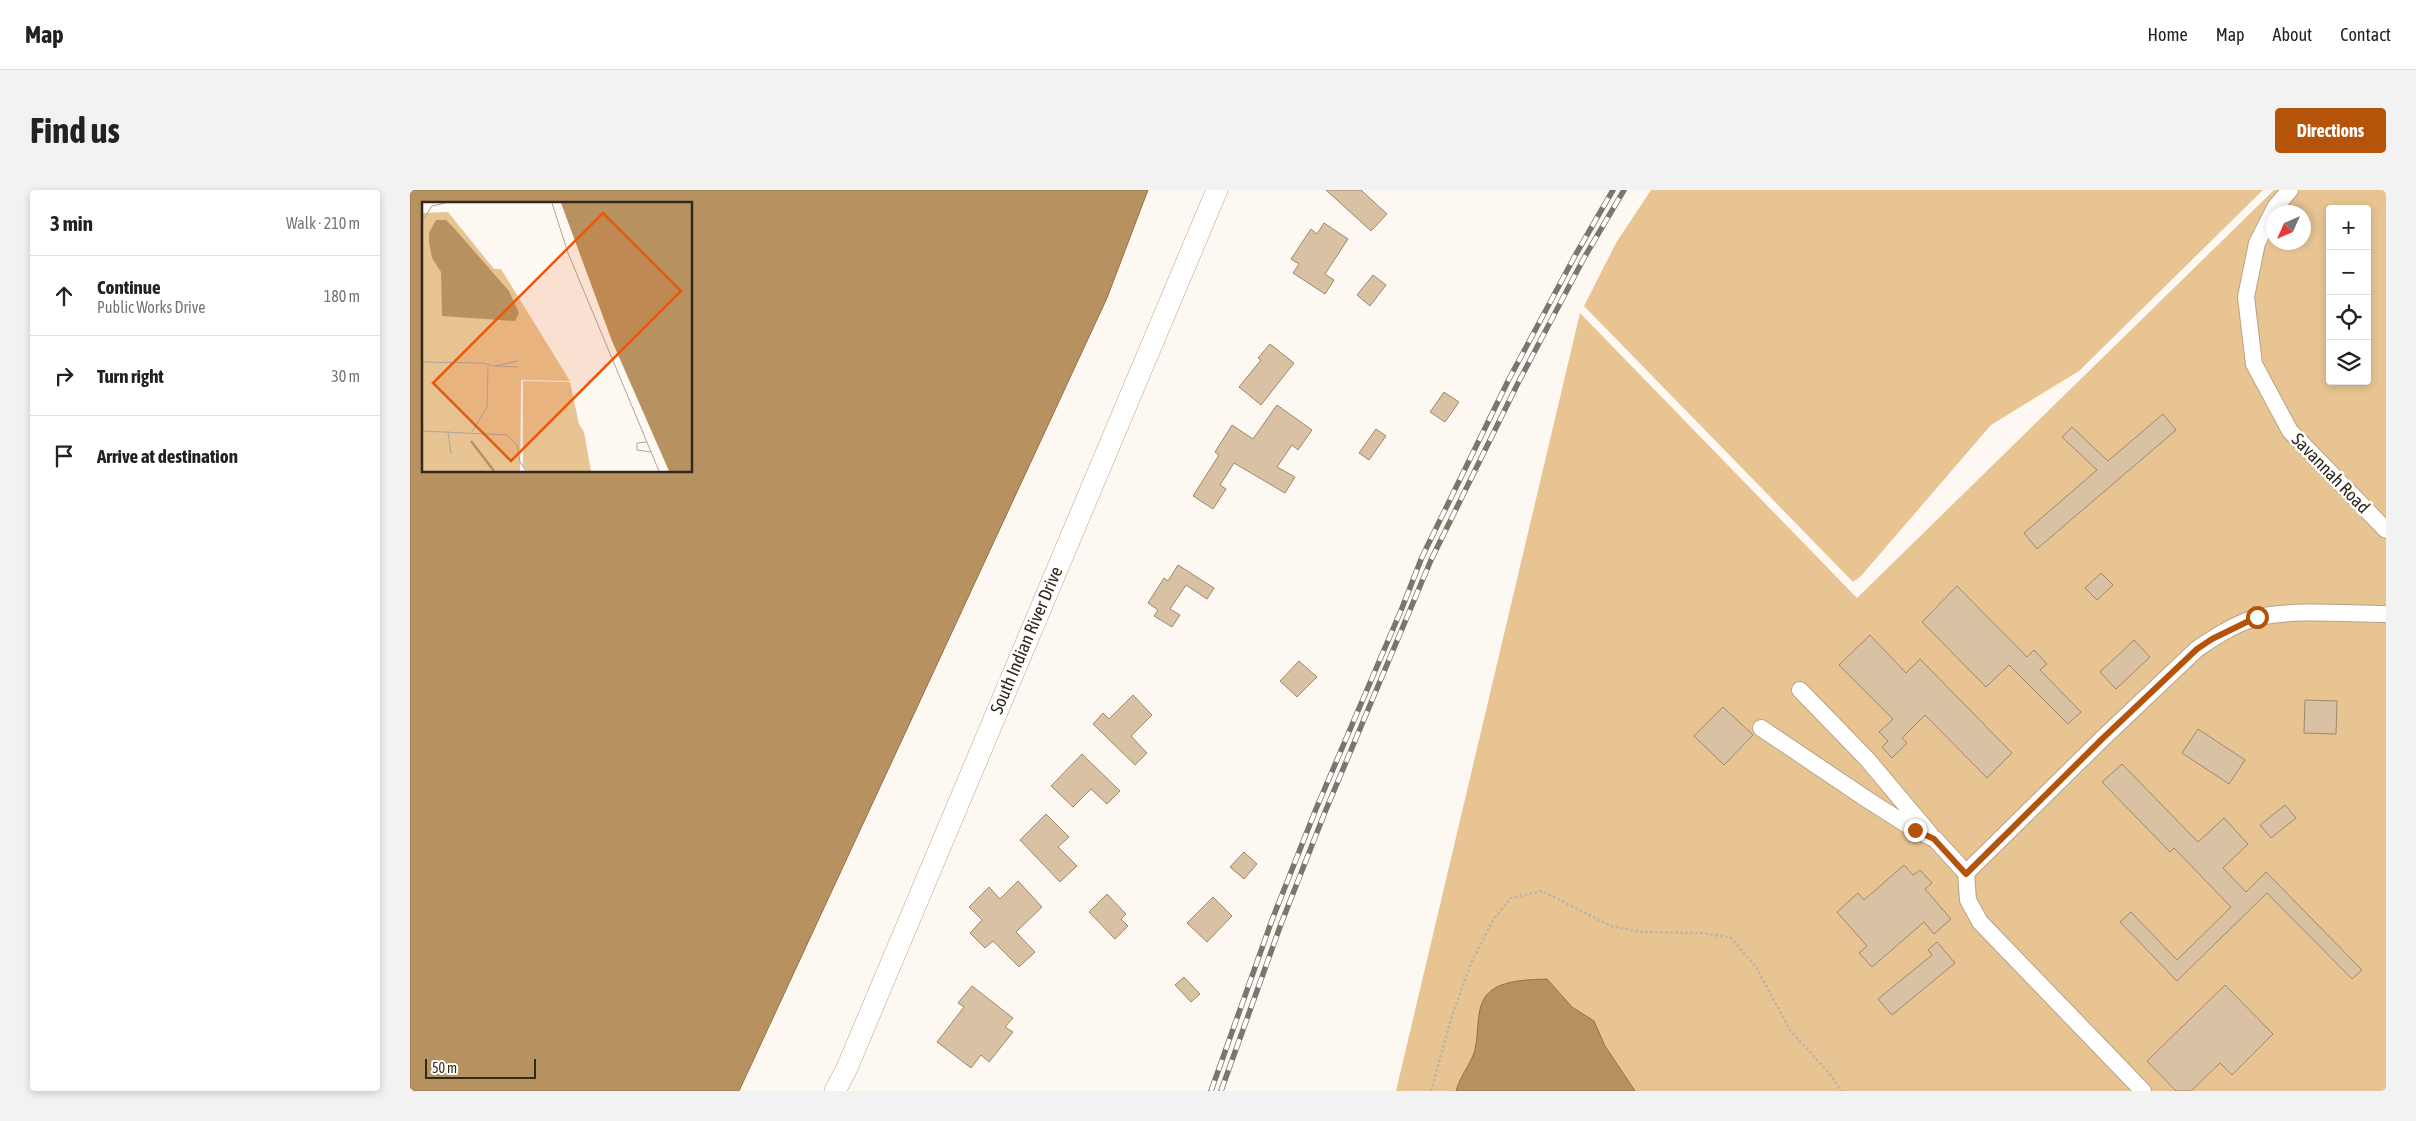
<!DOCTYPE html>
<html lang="en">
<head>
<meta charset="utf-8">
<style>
	:root { --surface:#fff; --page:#f2f2f2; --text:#222; --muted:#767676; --line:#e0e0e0; --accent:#b45309 }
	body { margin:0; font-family:"Asap Condensed",sans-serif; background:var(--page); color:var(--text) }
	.controls { position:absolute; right:15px; top:15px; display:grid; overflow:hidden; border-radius:5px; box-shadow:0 2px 8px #0003 }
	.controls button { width:45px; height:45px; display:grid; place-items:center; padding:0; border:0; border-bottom:1px solid var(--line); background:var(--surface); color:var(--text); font:25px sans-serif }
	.compass { position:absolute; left:1856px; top:15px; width:45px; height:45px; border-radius:50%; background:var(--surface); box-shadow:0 2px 8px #0003; rotate:225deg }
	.scale { position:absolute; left:15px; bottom:12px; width:111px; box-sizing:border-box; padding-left:5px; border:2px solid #32291d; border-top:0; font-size:14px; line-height:18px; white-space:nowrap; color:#32291d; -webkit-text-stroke:4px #fff; paint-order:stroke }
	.stop { position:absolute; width:15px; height:15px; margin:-11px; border:4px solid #b45309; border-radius:50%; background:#fff }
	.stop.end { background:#b45309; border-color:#fff; box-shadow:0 1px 5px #0008 }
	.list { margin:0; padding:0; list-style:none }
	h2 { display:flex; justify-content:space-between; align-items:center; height:65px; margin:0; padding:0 20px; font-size:21px }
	h2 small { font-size:16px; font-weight:400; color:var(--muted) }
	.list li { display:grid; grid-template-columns:32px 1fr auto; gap:15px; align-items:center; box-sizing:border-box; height:80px; padding:0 20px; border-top:1px solid var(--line) }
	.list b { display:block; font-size:19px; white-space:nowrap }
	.list p { margin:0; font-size:16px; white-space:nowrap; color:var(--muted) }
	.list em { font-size:16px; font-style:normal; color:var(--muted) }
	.icon { flex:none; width:28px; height:28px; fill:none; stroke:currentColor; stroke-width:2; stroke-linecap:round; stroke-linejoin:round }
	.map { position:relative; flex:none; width:1976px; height:901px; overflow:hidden; border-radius:5px }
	header { display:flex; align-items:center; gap:30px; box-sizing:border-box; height:70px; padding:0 25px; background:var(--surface); border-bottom:1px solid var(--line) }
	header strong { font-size:24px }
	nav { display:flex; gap:28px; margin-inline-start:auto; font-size:18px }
	.intro { display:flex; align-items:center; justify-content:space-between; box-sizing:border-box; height:120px; padding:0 30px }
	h1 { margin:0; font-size:35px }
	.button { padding:12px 22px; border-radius:5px; background:var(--accent); color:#fff; font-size:18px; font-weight:700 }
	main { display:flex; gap:30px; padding:0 30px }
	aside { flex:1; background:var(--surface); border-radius:5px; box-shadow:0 2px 8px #0003 }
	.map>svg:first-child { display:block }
</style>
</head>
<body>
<header>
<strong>Map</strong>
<nav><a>Home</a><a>Map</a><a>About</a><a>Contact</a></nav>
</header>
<div class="intro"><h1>Find us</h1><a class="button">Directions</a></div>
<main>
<aside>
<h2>3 min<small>Walk · 210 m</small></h2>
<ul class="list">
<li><svg class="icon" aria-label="ahead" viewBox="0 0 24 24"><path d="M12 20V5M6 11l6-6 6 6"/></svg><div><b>Continue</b><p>Public Works Drive</p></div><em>180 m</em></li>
<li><svg class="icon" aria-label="right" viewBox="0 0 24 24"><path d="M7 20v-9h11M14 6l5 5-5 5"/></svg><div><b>Turn right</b></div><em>30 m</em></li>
<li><svg class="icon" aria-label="arrive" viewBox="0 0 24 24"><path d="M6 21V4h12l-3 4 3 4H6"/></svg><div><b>Arrive at destination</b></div></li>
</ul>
</aside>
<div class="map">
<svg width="1976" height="901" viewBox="0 0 1976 901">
	<rect width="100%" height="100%" fill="#fdf8f2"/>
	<path fill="#e8c493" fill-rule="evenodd" d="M 1241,0 L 1853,0 L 1669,181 L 1581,235 L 1451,386 L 1443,392 L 1174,116 L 1206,53 Z
		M 1864,0 L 1976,0 L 1976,901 L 986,901 L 1170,123 L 1447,408 ZM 1920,19 L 1957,19 L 1957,191 L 1920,191 ZM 1864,22 L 1894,22 L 1894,52 L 1864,52 Z"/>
	<path fill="#b79260" stroke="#8f724c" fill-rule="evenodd" d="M 0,0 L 738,0 L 697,108 L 329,901 L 0,901 ZM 14,14 L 281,14 L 281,281 L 14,281 Z
		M 1137,789 L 1162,817 L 1184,831 L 1195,856 L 1225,901 L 1046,901 C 1050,887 1059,876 1064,863 C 1069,847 1066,828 1072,813 C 1081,789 1117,790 1137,789 Z"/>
	<path fill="#d9c1a3" stroke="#9e886b" d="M 916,0 L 951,0 L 977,24 L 961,41 Z
		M 914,33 L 938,49 L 915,84 L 924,90 L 915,104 L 883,83 L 889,74 L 881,69 L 901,39 L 907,44 Z
		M 963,85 L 976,95 L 960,116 L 947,105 Z
		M 860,154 L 884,173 L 851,215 L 829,197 L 851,170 L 848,168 Z
		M 1034,202 L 1049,212 L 1035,232 L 1020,222 Z
		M 867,215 L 902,240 L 888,260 L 882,255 L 867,277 L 885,287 L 875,303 L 824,273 L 810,295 L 816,299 L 803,319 L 783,306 L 809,265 L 805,262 L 822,235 L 843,249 Z
		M 1753,224 L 1766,240 L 1627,359 L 1614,343 L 1687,280 L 1652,247 L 1662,237 L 1698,271 Z
		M 966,239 L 976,246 L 959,270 L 949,263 Z
		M 768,375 L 804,398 L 797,409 L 776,395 L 760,419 L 770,425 L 762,437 L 744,426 L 748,420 L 738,413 L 754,388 L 758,391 Z
		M 1691,383 L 1703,395 L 1687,410 L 1675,398 Z
		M 1547,396 L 1617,467 L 1624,460 L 1637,474 L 1630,480 L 1671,522 L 1658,534 L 1599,475 L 1576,497 L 1512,432 Z
		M 1460,445 L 1496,483 L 1510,469 L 1602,563 L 1577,588 L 1515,525 L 1492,548 L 1497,553 L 1482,568 L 1472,557 L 1478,551 L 1469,542 L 1483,529 L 1429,475 Z
		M 1724,450 L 1740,467 L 1706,499 L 1690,482 Z
		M 889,471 L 907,487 L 887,507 L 870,491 Z
		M 723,505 L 742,525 L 721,546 L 737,563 L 725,575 L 683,534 L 693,523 L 699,529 Z
		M 1895,510 L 1927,511 L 1926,544 L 1894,543 Z
		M 1313,517 L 1343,545 L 1314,575 L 1284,546 Z
		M 1788,539 L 1835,570 L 1819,594 L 1772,563 Z
		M 672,564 L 710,601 L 697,614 L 681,599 L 663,617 L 641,596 Z
		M 1712,574 L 1788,652 L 1814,628 L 1838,654 L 1813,678 L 1836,702 L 1856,682 L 1952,780 L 1942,789 L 1857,703 L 1767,791 L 1710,732 L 1721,722 L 1767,770 L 1821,717 L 1764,658 L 1760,662 L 1692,592 Z
		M 1875,615 L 1886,628 L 1861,648 L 1850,635 Z
		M 636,624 L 659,647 L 648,657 L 667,676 L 650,692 L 610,650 Z
		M 834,662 L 847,674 L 834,689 L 820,677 Z
		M 1494,675 L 1503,685 L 1510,680 L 1522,693 L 1515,699 L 1541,729 L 1524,744 L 1514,732 L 1462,777 L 1449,763 L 1457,756 L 1427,722 L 1448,703 L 1454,710 Z
		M 608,691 L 632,717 L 606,742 L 625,762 L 609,777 L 583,751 L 575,758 L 560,743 L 572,730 L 559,717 L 579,697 L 590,709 Z
		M 697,704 L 716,724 L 711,729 L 718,736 L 705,749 L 679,722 Z
		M 803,707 L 822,726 L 797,752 L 777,733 Z
		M 1527,752 L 1545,773 L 1482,825 L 1468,809 L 1522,765 L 1518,760 Z
		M 774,787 L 790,804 L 781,812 L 765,795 Z
		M 1815,795 L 1863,844 L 1822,885 L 1810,873 L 1781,901 L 1766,901 L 1737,871 Z
		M 562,796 L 603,828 L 595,837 L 603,842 L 579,872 L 571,865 L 561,878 L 527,852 L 554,817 L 548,813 Z"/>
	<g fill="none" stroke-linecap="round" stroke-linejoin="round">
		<g stroke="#b9a385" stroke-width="18">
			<path id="minor" d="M 1880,0 L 1866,16 L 1847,53 L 1836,107 L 1844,174 L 1880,241 L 1976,340
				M 1390,500 L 1457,569 L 1520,644
				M 1351,538 L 1458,610 L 1505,640 L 1525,649 L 1556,683 L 1558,710 L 1570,732 L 1733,901
				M 1556,683 L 1692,549 L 1787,459 C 1803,448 1830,431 1849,427 C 1889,419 1935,424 1976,424"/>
		</g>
		<g stroke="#b9a385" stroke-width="22">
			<path id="major" d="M 425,901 L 437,878 L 807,0"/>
		</g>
		<path stroke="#b9b3ab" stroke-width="2.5" stroke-dasharray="2.5 2.5" stroke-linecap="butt" d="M 1021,901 L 1041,829 L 1061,773 L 1083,730 L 1101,708 L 1132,701 L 1201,736 L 1231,742 L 1292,743 L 1321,748 L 1346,777 L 1380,840 L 1419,883 L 1432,901"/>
		<use href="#minor" stroke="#fff" stroke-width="16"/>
		<use href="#major" stroke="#fff" stroke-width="21"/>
		<g stroke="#7c756b" stroke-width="5.5">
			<path id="rail" d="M 801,901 L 862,730 L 906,619 L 992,418 L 1012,367 L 1099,189 L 1166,64 L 1203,0
				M 811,901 L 871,734 L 915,622 L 1021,370 L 1108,193 L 1174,68 L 1214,0"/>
		</g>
		<use href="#rail" stroke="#fff" stroke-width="4" stroke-dasharray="11" stroke-linecap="butt"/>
	</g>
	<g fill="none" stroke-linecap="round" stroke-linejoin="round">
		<path stroke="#b45309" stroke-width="6" d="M 1505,640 L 1524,649 L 1556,684 L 1692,549 L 1787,459 L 1802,449 L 1847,427"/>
	</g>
	<g text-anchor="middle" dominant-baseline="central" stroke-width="5" stroke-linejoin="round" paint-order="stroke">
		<g font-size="18" fill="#32291d" stroke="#fff">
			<text transform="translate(1921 283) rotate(46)">Savannah Road</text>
			<text transform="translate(616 450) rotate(-67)">South Indian River Drive</text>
		</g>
	</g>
	<g transform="translate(12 12)">
		<rect width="270" height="270" fill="#fdf8f2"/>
		<path d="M 26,10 L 72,67 L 79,67 L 148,179 L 99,178 L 98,269 L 0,269 L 0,11 ZM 101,179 L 148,180 L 157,222 L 162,230 L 169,269 L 105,269 L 101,265 Z" fill="#e8c493"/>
		<path d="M 139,1 L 270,1 L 270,269 L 247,269 L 190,139 ZM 14,18 L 24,18 L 31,25 L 87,89 L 97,111 L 93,119 L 20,114 L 19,70 L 10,56 L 7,40 L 7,31 Z" fill="#b79260"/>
		<path fill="none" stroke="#b79260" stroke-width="2.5" d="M 49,239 L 72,269"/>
		<path fill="none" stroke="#aca59d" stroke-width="1" d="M 130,1 L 146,51 L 237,269M 0,19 L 10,4 L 23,1M 1,160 L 61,161 L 72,164 L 96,159M 73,164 L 96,165M 0,229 L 85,233 L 95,243 L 98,260 L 104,269M 26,229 L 29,252M 50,230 L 65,205 L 66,164M 225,240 L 215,241 L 215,248 L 229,250"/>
		<path fill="#e8590c" fill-opacity="0.15" stroke="#e8590c" stroke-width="2.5" d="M 181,11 L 259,89 L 89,259 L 11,181 Z"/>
		<rect width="270" height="270" fill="none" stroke="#32291d" stroke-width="2.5"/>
	</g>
</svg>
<div class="controls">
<button>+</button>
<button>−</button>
<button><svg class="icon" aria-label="locate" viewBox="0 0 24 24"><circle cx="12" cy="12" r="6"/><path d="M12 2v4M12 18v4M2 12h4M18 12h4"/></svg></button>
<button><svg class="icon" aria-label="layers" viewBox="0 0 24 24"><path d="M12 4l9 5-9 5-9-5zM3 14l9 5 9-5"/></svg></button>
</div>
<svg class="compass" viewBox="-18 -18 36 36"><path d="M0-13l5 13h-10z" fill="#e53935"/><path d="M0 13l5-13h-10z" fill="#767676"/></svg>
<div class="scale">50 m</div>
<div class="stop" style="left:1847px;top:427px"></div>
<div class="stop end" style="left:1505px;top:640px"></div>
</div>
</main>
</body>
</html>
